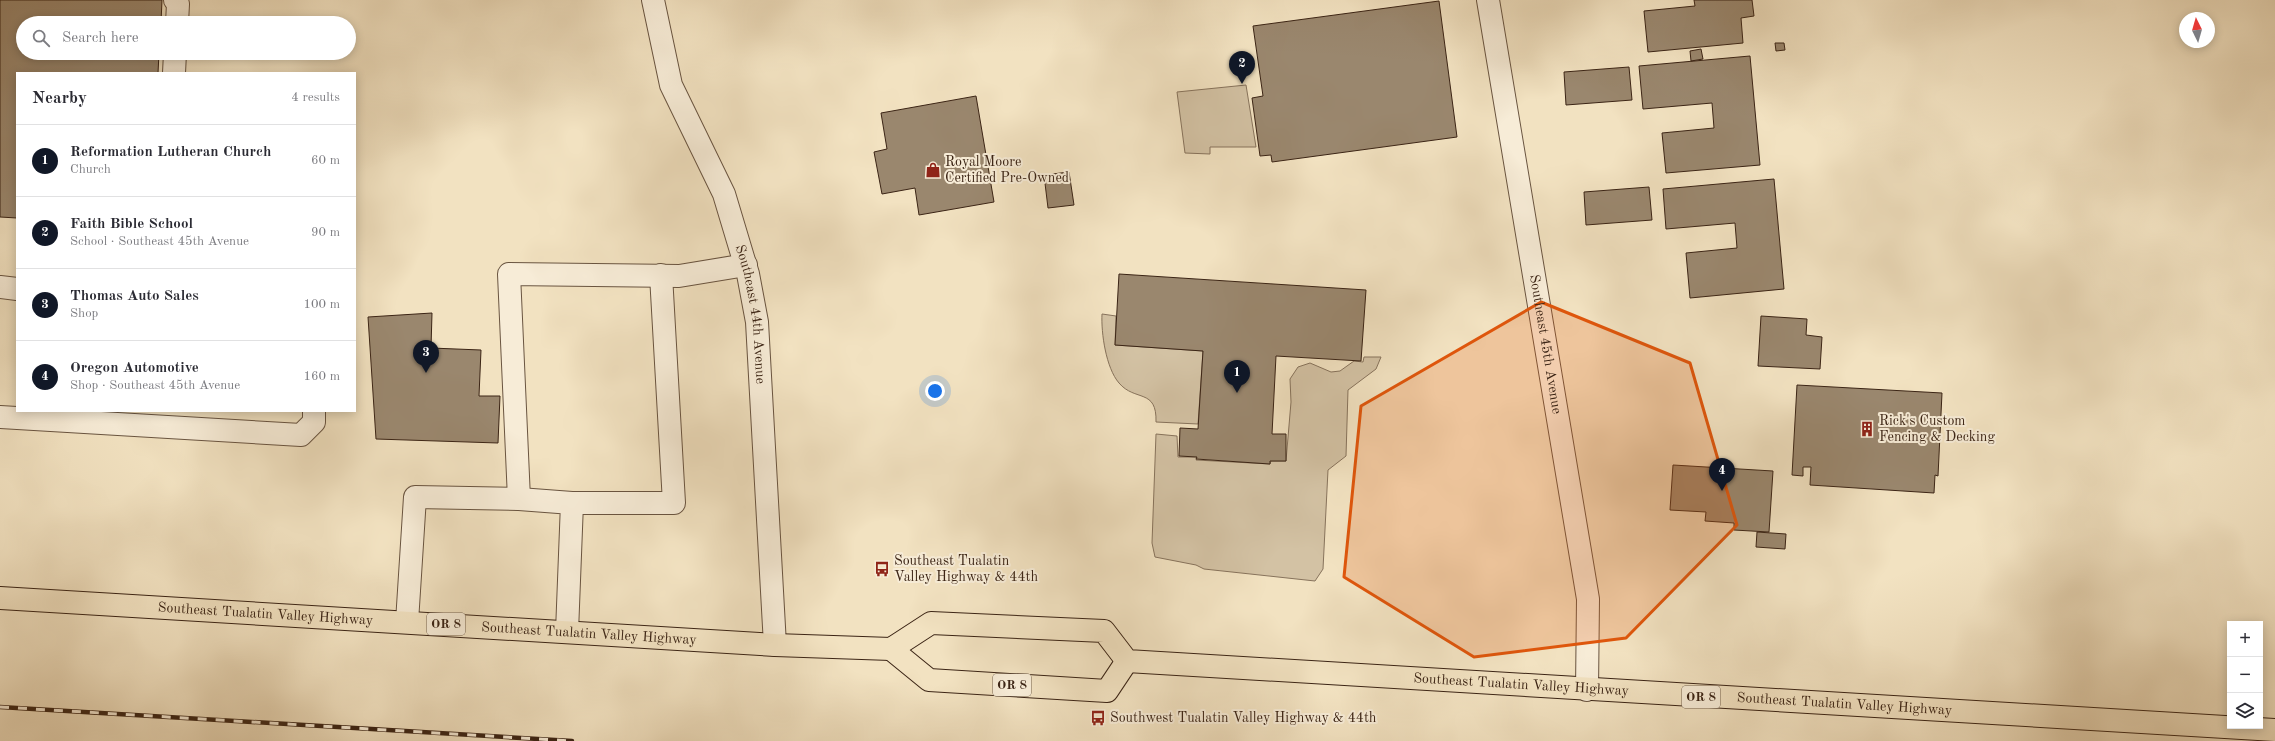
<!DOCTYPE html>
<html lang="en">
<head>
<meta charset="utf-8">
<style>
	:root { --surface:#fff; --page:#f7f7f7; --text:#2b2b33; --muted:#7c7c81; --line:#e1e1e2; --accent:#111827 }
	body { margin:0; font-family:"Old Standard TT",serif; background:var(--page); color:var(--text) }
	.controls { position:absolute; right:12px; bottom:12px; display:grid; overflow:hidden; border-radius:0px; box-shadow:0 2px 10px #0003 }
	.controls button { width:36px; height:36px; display:grid; place-items:center; padding:0; border:0; border-bottom:1px solid var(--line); background:var(--surface); color:var(--text); font:20px sans-serif }
	.compass { position:absolute; left:2179px; top:12px; width:36px; height:36px; border-radius:50%; background:var(--surface); box-shadow:0 2px 10px #0003; rotate:355deg }
	.you { position:absolute; left:935px; top:391px; width:14px; height:14px; margin:-10px; border:3px solid #fff; border-radius:50%; background:#1a73e8; box-shadow:0 0 0 6px #1a73e833 }
	.badge { display:grid; place-items:center; width:26px; height:26px; border-radius:50%; background:var(--accent); color:#fff; font-size:13px; font-weight:700 }
	.pin { position:absolute; translate:-50% -33px; filter:drop-shadow(0 1px 2px #0008) }
	.pin::after { content:''; position:absolute; top:21px; width:14px; height:12px; background:inherit; clip-path:polygon(0 0,100% 0,50% 100%) }
	.list { margin:0; padding:0; list-style:none }
	h2 { display:flex; justify-content:space-between; align-items:center; height:52px; margin:0; padding:0 16px; font-size:17px }
	h2 small { font-size:13px; font-weight:400; color:var(--muted) }
	.list li { display:grid; grid-template-columns:26px 1fr auto; gap:12px; align-items:center; box-sizing:border-box; height:72px; padding:0 16px; border-top:1px solid var(--line) }
	.list b { display:block; font-size:15px; white-space:nowrap }
	.list p { margin:0; font-size:13px; white-space:nowrap; color:var(--muted) }
	.list em { font-size:13px; font-style:normal; color:var(--muted) }
	.icon { flex:none; width:22px; height:22px; fill:none; stroke:currentColor; stroke-width:2; stroke-linecap:round; stroke-linejoin:round }
	.map { position:relative; flex:none; width:2275px; height:741px; overflow:hidden }
	.search { position:absolute; background:var(--surface); box-shadow:0 2px 10px #0003; left:16px; top:16px; width:340px; height:44px; display:flex; align-items:center; gap:10px; box-sizing:border-box; padding:0 14px; border-radius:22px; color:var(--muted); font-size:15px }
	.panel { position:absolute; background:var(--surface); box-shadow:0 2px 10px #0003; left:16px; top:72px; width:340px; height:340px; border-radius:0px }
	.map>svg:first-child { display:block }
</style>
</head>
<body>
<div class="map">
<svg width="2275" height="741" viewBox="0 0 2275 741">
	<rect width="100%" height="100%" fill="#f2e2c1"/>
	<filter id="stains"><feTurbulence type="fractalNoise" baseFrequency=".005" numOctaves="4"/><feColorMatrix values="0 0 0 0 .2 0 0 0 0 .09 0 0 0 0 .02 0 0 0 .5 -.17"/></filter>
	<radialGradient id="worn" r=".72"><stop offset=".6" stop-color="#630" stop-opacity="0"/><stop offset="1" stop-color="#630" stop-opacity=".3"/></radialGradient>
	<path fill="#d3c2a4" stroke="#87735c" d="M 1246,85 L 1256,147 L 1210,147 L 1210,154 L 1185,153 L 1177,92 Z
		M 1102,314 L 1116,316 L 1115,345 L 1203,351 L 1198,424 L 1156,422 C 1157,388 1135,402 1119,383 C 1106,368 1101,333 1102,314 Z
		M 1364,357 L 1381,357 L 1376,369 L 1348,390 L 1346,456 L 1328,470 L 1323,569 L 1315,581 L 1204,569 L 1196,565 L 1155,557 L 1152,543 L 1156,434 L 1177,436 L 1178,457 L 1197,457 L 1196,460 L 1270,464 L 1271,461 L 1286,461 L 1291,402 L 1290,379 L 1298,367 L 1310,363 L 1331,372 L 1340,371 L 1354,361 L 1363,362 Z"/>
	<path fill="#9a876e" stroke="#3b2415" d="M 0,0 L 162,0 L 161,23 L 23,23 L 23,53 L 159,53 L 158,73 L 17,73 L 17,218 L 0,217 Z
		M 1694,0 L 1752,0 L 1754,16 L 1741,18 L 1743,43 L 1648,52 L 1644,11 L 1695,6 Z
		M 1439,1 L 1457,137 L 1272,162 L 1271,155 L 1260,156 L 1252,98 L 1263,96 L 1253,26 Z
		M 1775,43 L 1784,43 L 1785,50 L 1776,51 Z
		M 1701,49 L 1703,59 L 1691,61 L 1690,51 Z
		M 1750,56 L 1760,165 L 1666,173 L 1662,133 L 1714,128 L 1712,103 L 1643,109 L 1639,66 Z
		M 1629,67 L 1632,100 L 1566,105 L 1564,72 Z
		M 976,96 L 994,202 L 919,215 L 915,188 L 882,194 L 874,152 L 887,149 L 881,113 Z
		M 1069,172 L 1074,205 L 1048,208 L 1044,175 Z
		M 1774,179 L 1784,289 L 1690,298 L 1686,253 L 1737,248 L 1735,223 L 1666,229 L 1663,189 Z
		M 1649,187 L 1652,220 L 1586,225 L 1584,192 Z
		M 1119,274 L 1366,290 L 1361,361 L 1276,356 L 1272,434 L 1286,434 L 1286,461 L 1270,461 L 1270,464 L 1196,459 L 1197,457 L 1179,456 L 1180,428 L 1198,429 L 1203,351 L 1115,345 Z
		M 432,313 L 431,348 L 481,350 L 479,396 L 500,396 L 498,443 L 376,439 L 368,317 Z
		M 1761,316 L 1807,319 L 1806,335 L 1822,337 L 1820,369 L 1758,366 Z
		M 1797,385 L 1942,393 L 1938,476 L 1935,475 L 1934,493 L 1810,485 L 1811,467 L 1803,467 L 1803,476 L 1792,475 Z
		M 1673,465 L 1773,471 L 1769,532 L 1734,530 L 1734,523 L 1705,521 L 1706,512 L 1670,510 Z
		M 1757,532 L 1786,534 L 1785,549 L 1756,547 Z"/>
	<g fill="none" stroke-linecap="round" stroke-linejoin="round">
		<g stroke="#695440" stroke-width="24">
			<g id="minor">
				<path d="M 175,0 L 178,4 L 177,23"/>
				<path id="s1" d="M 653,0 L 671,85 L 724,194 L 748,274 L 757,322 L 775,645"/>
				<path id="s2" d="M 1488,0 L 1588,599 L 1587,690"/>
				<path d="M 174,73 L 175,53"/>
				<path d="M 0,287 L 17,289"/>
				<path d="M 0,417 L 301,435 L 314,422 L 314,411"/>
				<path d="M 519,499 L 572,503 L 567,632"/>
				<path d="M 572,503 L 674,503 L 661,275"/>
				<path d="M 407,622 L 415,497 L 519,499 L 509,274 L 679,276 L 746,265"/>
			</g>
		</g>
		<g stroke="#3b2415" stroke-width="24">
			<g id="major">
				<path id="s3" d="M 0,598 L 775,645 L 891,649 L 931,623 L 1104,631 L 1127,661 L 2275,730"/>
				<path d="M 891,649 L 929,680 L 1107,691 L 1127,661"/>
			</g>
		</g>
		<use href="#minor" stroke="#f7ecd7" stroke-width="22"/>
		<use href="#major" stroke="#f2e2c1" stroke-width="22"/>
		<g stroke="#3b2415" stroke-width="4.5">
			<path id="rail" d="M 0,707 L 572,741"/>
		</g>
		<use href="#rail" stroke="#f7ecd7" stroke-width="3" stroke-dasharray="9" stroke-linecap="butt"/>
	</g>
	<path fill="#df560c" fill-opacity="0.2" stroke="#df560c" stroke-width="3" stroke-linejoin="round" d="M 1541,302 L 1690,363 L 1737,525 L 1626,638 L 1474,657 L 1344,577 L 1361,406 Z"/>
	<defs>
		<g id="shop-bare" transform="scale(1.2)"><path d="M-5-2.5h2.3a2.7 3.5 0 0 1 5.4 0H5L5.5 6h-11ZM-1.5-2.5h3a1.5 2.3 0 0 0-3 0Z" fill="#8f2418" stroke="#f7ecd7" stroke-width="2.5" paint-order="stroke"/></g>
		<g id="building-bare" transform="scale(1.2)"><path d="M-4-6H4V6H1V3H-1V6H-4ZM-2.5-4.3h1.7v1.8h-1.7ZM.8-4.3h1.7v1.8H.8ZM-2.5-1h1.7V.8h-1.7ZM.8-1h1.7V.8H.8Z" fill="#8f2418" stroke="#f7ecd7" stroke-width="2.5" paint-order="stroke"/></g>
		<g id="bus-bare" transform="scale(1.2)"><path d="M-5-6H5V4H4V6H2V4H-2V6H-4V4H-5ZM-3.5-4V0h7V-4ZM-3.5 1.2v1.5H-2V1.2ZM2 1.2v1.5H3.5V1.2Z" fill="#8f2418" stroke="#f7ecd7" stroke-width="2.5" paint-order="stroke"/></g>
	</defs>
	<g fill-rule="evenodd">
		<use href="#shop-bare" x="933" y="170"/>
		<use href="#building-bare" x="1867" y="429"/>
		<use href="#bus-bare" x="882" y="569"/>
		<use href="#bus-bare" x="1098" y="718"/>
	</g>
	<g text-anchor="middle" dominant-baseline="central" stroke-width="4" stroke-linejoin="round" paint-order="stroke">
		<g fill="#f7ecd7" stroke="#73604f" stroke-width="1">
			<rect x="427" y="613" width="38" height="22" rx="3"/>
			<rect x="993" y="674" width="38" height="22" rx="3"/>
			<rect x="1682" y="686" width="38" height="22" rx="3"/>
		</g>
		<g font-size="13" font-weight="bold" fill="#3b2415">
			<text x="446" y="624">OR 8</text>
			<text x="1012" y="685">OR 8</text>
			<text x="1701" y="697">OR 8</text>
		</g>
		<g font-size="14" fill="#3b2415" stroke="#f7ecd7" text-anchor="start">
			<text x="945" y="162">Royal Moore<tspan x="945" dy="16">Certified Pre-Owned</tspan></text>
			<text x="1879" y="421">Rick's Custom<tspan x="1879" dy="16">Fencing &amp; Decking</tspan></text>
			<text x="894" y="561">Southeast Tualatin<tspan x="894" dy="16">Valley Highway &amp; 44th</tspan></text>
			<text x="1110" y="718">Southwest Tualatin Valley Highway &amp; 44th</text>
		</g>
		<g font-size="14" fill="#3b2415" stroke="#f7ecd7">
			<text stroke="none"><textPath href="#s1" startOffset="332">Southeast 44th Avenue</textPath></text>
			<text stroke="none"><textPath href="#s2" startOffset="349">Southeast 45th Avenue</textPath></text>
			<text stroke="none"><textPath href="#s3" startOffset="266">Southeast Tualatin Valley Highway</textPath></text>
			<text stroke="none"><textPath href="#s3" startOffset="590">Southeast Tualatin Valley Highway</textPath></text>
			<text stroke="none"><textPath href="#s3" startOffset="1546">Southeast Tualatin Valley Highway</textPath></text>
			<text stroke="none"><textPath href="#s3" startOffset="1870">Southeast Tualatin Valley Highway</textPath></text>
		</g>
	</g>
	<rect width="100%" height="100%" filter="url(#stains)"/>
	<rect width="100%" height="100%" fill="url(#worn)"/>
</svg>
<div class="controls">
<button>+</button>
<button>−</button>
<button><svg class="icon" aria-label="layers" viewBox="0 0 24 24"><path d="M12 4l9 5-9 5-9-5zM3 14l9 5 9-5"/></svg></button>
</div>
<svg class="compass" viewBox="-18 -18 36 36"><path d="M0-13l5 13h-10z" fill="#e53935"/><path d="M0 13l5-13h-10z" fill="#7c7c81"/></svg>
<div class="you"></div>
<div class="pin badge" style="left:1237px;top:393px">1</div>
<div class="pin badge" style="left:1242px;top:84px">2</div>
<div class="pin badge" style="left:426px;top:373px">3</div>
<div class="pin badge" style="left:1722px;top:491px">4</div>
<div class="search"><svg class="icon" aria-label="search" viewBox="0 0 24 24"><circle cx="10" cy="10" r="6"/><path d="M15 15l6 6"/></svg>Search here</div>
<section class="panel">
<h2>Nearby<small>4 results</small></h2>
<ul class="list">
<li><span class="badge">1</span><div><b>Reformation Lutheran Church</b><p>Church</p></div><em>60 m</em></li>
<li><span class="badge">2</span><div><b>Faith Bible School</b><p>School · Southeast 45th Avenue</p></div><em>90 m</em></li>
<li><span class="badge">3</span><div><b>Thomas Auto Sales</b><p>Shop</p></div><em>100 m</em></li>
<li><span class="badge">4</span><div><b>Oregon Automotive</b><p>Shop · Southeast 45th Avenue</p></div><em>160 m</em></li>
</ul>
</section>
</div>
</body>
</html>
